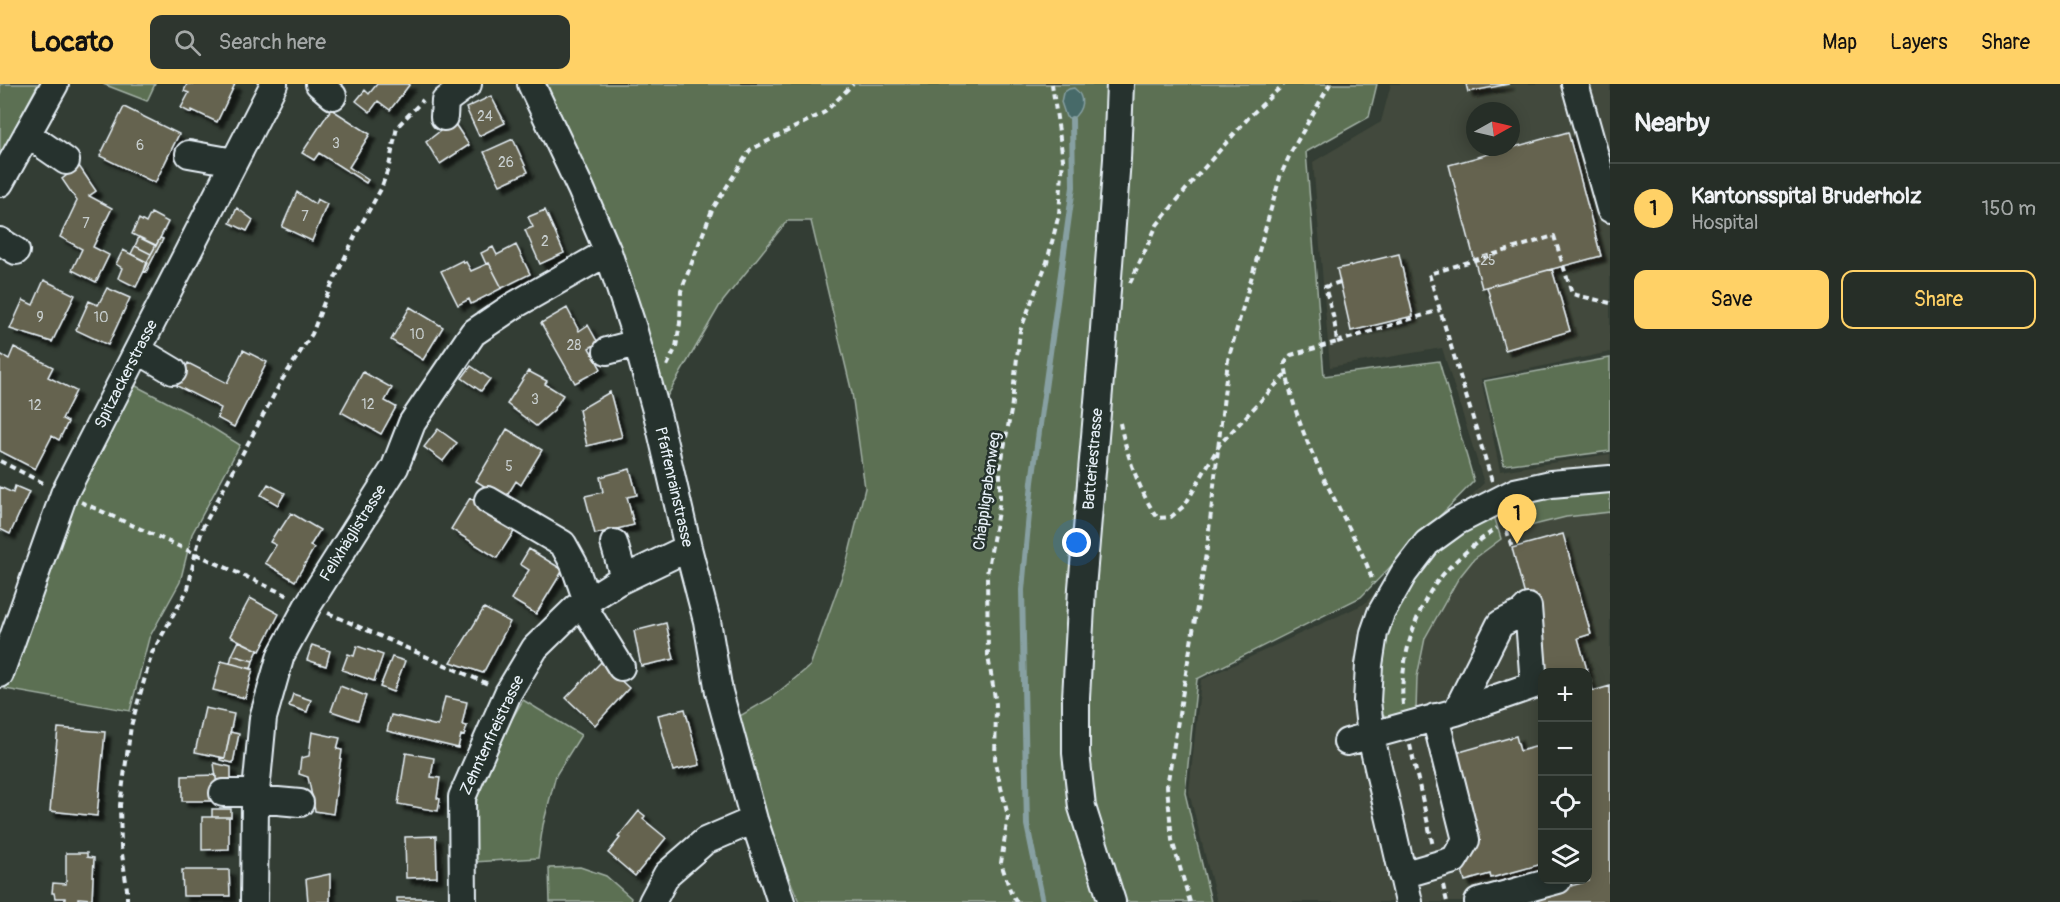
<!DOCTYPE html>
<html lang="en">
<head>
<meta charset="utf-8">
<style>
	:root { --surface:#262e27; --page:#2e362f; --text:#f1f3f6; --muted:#a4a8a7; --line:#424a44; --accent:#ffd166 }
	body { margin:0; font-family:Pangolin,sans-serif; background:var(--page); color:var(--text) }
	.controls { position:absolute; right:18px; bottom:18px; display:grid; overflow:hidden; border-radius:12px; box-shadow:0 3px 15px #0003 }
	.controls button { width:54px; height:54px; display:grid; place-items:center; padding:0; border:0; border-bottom:2px solid var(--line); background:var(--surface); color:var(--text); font:30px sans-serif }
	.compass { position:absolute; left:1466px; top:18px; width:54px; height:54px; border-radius:50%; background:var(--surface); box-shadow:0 3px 15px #0003; rotate:82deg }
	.you { position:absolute; left:1077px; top:459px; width:21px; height:21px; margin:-15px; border:4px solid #fff; border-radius:50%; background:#1a73e8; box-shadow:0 0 0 9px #1a73e833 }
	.badge { display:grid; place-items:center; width:39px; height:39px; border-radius:50%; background:var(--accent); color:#111; font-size:20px; font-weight:700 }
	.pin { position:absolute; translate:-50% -50px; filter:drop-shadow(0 2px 3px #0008) }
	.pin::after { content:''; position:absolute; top:32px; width:21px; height:18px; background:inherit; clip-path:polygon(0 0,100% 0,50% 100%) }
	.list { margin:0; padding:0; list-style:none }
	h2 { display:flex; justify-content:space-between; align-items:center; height:78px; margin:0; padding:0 24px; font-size:26px }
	h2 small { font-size:20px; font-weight:400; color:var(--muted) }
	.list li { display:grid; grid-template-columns:39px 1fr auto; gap:18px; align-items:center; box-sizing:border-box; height:90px; padding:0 24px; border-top:2px solid var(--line) }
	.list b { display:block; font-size:22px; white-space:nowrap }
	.list p { margin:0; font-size:20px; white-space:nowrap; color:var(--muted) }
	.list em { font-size:20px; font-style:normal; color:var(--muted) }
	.actions { display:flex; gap:12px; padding:18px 24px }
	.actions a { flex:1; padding:14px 0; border:2px solid var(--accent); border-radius:12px; text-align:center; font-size:21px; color:var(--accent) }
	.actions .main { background:var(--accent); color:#111 }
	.icon { flex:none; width:33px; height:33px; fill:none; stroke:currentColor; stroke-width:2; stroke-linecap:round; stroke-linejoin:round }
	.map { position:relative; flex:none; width:1610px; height:818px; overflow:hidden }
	header { display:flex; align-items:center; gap:36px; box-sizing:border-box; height:84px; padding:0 30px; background:var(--accent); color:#111 }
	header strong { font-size:28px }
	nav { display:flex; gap:33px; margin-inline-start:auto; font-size:21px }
	.search { width:420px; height:54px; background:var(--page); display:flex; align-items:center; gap:15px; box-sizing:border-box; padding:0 21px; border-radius:12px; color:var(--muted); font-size:22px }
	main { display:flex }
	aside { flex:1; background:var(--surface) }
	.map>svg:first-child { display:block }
</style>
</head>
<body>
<header>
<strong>Locato</strong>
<div class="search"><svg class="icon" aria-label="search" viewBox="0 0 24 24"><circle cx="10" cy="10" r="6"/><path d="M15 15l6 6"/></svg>Search here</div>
<nav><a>Map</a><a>Layers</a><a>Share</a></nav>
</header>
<main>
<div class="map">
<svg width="1610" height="818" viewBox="0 0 1610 818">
	<defs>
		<filter id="shadow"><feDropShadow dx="5.5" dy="5.5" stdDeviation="1.5" flood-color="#0009"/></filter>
	</defs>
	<rect width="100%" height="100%" fill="#333d34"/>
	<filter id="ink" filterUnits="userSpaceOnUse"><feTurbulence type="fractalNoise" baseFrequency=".0167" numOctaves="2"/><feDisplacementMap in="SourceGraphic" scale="12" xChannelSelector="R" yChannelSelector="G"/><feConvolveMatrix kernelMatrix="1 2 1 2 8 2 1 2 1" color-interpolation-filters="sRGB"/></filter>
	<g filter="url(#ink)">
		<path fill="#42493c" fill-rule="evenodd" d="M 1391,0 L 1610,0 L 1610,268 L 1481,295 L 1500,387 L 1610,370 L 1610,818 L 1217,818 L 1189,708 L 1201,596 L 1364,520 L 1484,399 L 1442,264 L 1330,283 L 1313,78 L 1381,38 ZM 1475,27 L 1511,27 L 1511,63 L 1475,63 ZM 1542,588 L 1588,588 L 1588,796 L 1542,796 Z"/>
		<path fill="#5c6f52" stroke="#a2b0a5" stroke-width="1.5" d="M 0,0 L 38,0 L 0,71 Z
			M 103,0 L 155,0 L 147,17 Z
			M 547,0 L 1377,0 L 1369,33 L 1306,68 L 1324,292 L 1439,277 L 1474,397 L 1361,513 L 1197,595 L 1185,709 L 1211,818 L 799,818 L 774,757 L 738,633 L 771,614 L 810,582 L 846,481 L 865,404 L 852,309 L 811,137 L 787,137 L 720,221 L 665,316 L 617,162 Z
			M 1610,274 L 1610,367 L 1504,381 L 1484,297 Z
			M 134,301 L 190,330 L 240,361 L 192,450 L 180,498 L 149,554 L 130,627 L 5,605 L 48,471 Z
			M 1610,403 L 1610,428 L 1566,433 L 1514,446 L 1506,416 Z
			M 1490,418 L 1501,455 L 1474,475 L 1458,495 L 1425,554 L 1417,593 L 1416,626 L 1391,634 C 1384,633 1382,630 1379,624 L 1383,560 L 1390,539 L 1419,482 Z
			M 523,616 L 581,651 L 556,691 L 543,741 L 538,774 L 474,778 L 473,736 L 483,684 Z
			M 580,783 L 606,792 L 631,814 L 630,818 L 550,818 L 549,784 Z"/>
		<path fill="#466a69" stroke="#87a0a2" stroke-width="1.5" d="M 1074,4 C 1086,13 1083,26 1072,35 L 1066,33 L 1061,18 L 1063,9 L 1069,5 Z"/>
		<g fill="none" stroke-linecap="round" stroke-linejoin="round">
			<path stroke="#87a0a2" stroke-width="6" d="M 1043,818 L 1027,741 L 1022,506 L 1032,398 L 1073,103 L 1072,35"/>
		</g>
		<path fill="#65644f" stroke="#e8f1f8" stroke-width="1.5" filter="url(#shadow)" d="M 187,0 L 235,0 L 217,38 L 192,26 L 191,29 L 181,24 L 189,9 L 184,7 Z
			M 377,0 L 410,0 L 390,26 L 378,17 L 370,28 L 356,17 L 365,6 L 369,10 Z
			M 1466,0 L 1509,0 L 1468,8 Z
			M 491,12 L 505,39 L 479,52 L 466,24 Z
			M 124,23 L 179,50 L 155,99 L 100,72 Z
			M 331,25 L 370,50 L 349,83 L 368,96 L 366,99 L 319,69 L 314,76 L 302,69 Z
			M 453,37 L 469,61 L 440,80 L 426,58 Z
			M 1568,48 L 1601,172 L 1482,204 L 1449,81 Z
			M 513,55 L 528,88 L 500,101 L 484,68 Z
			M 79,82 L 96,107 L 89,112 L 112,124 L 93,163 L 109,171 L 96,198 L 72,186 L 82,165 L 60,153 L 77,117 L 62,95 Z
			M 297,108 L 315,120 L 317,115 L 327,120 L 312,157 L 282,143 Z
			M 237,124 L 253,136 L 247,147 L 230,139 Z
			M 545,126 L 564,169 L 540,180 L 525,146 L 533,143 L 528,133 Z
			M 151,129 L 168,138 L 156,162 L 132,150 L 139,135 L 146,139 Z
			M 139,153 L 156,161 L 151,170 L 135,162 Z
			M 160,154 L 163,155 L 146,188 L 144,187 L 147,178 Z
			M 516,161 L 530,190 L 502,204 L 489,179 L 486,180 L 481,169 L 493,163 L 497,171 Z
			M 135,162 L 151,170 L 147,178 L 131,170 Z
			M 123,166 L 148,179 L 136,203 L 118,194 L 122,184 L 116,180 Z
			M 1399,170 L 1413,232 L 1351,247 L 1337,185 Z
			M 463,176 L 464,179 L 466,178 L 471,187 L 489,179 L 502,204 L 471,220 L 469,215 L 458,221 L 441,187 Z
			M 1552,185 L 1570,247 L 1505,266 L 1487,203 Z
			M 44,196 L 75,211 L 52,258 L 10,245 L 23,216 L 33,221 Z
			M 107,204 L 130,214 L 108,261 L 76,246 L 89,217 L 98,221 Z
			M 410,223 L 443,243 L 423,276 L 391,256 Z
			M 567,224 L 579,247 L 588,241 L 598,259 L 589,264 L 601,285 L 575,299 L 541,239 Z
			M 14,263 L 53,283 L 48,293 L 76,307 L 62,335 L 68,338 L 59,356 L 52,352 L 35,385 L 0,367 L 0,270 L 9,275 Z
			M 243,266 L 267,278 L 234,343 L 217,334 L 221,324 L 177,302 L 188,279 L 227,299 Z
			M 471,282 L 490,295 L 481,307 L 462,294 Z
			M 528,287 L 547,297 L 545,300 L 563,311 L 554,326 L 536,342 L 507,320 Z
			M 363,288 L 392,304 L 385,317 L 396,323 L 381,350 L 341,328 Z
			M 610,308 L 622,353 L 587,362 L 579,326 Z
			M 438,345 L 457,359 L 443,377 L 424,363 Z
			M 507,345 L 542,366 L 521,401 L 516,397 L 505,415 L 476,397 Z
			M 630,385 L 637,411 L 627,413 L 634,441 L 595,450 L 585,412 L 603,408 L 600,393 Z
			M 268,400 L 285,409 L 278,421 L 261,411 Z
			M 15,402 L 29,408 L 10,450 L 0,445 L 0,403 L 13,409 Z
			M 470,414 L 517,443 L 497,474 L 451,445 Z
			M 291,429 L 320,446 L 310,462 L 314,464 L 295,497 L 265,479 L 276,461 L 270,458 L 278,445 L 280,446 Z
			M 1563,450 L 1591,550 L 1578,554 L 1593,607 L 1610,602 L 1610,818 L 1513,818 L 1589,797 L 1588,588 L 1542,588 L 1542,611 L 1537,613 L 1528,523 L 1512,464 Z
			M 529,465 L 563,486 L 536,530 L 511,515 L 529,486 L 520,480 Z
			M 250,514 L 279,530 L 260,567 L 230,552 Z
			M 484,524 L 510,538 L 483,589 L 451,578 Z
			M 666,539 L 674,575 L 641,582 L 634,547 Z
			M 239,557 L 258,566 L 253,577 L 232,571 Z
			M 312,561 L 330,567 L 326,582 L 307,576 Z
			M 357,562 L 383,571 L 374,597 L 342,586 L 348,570 L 354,572 Z
			M 232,571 L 253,577 L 251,585 L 230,579 Z
			M 392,573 L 405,577 L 393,608 L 380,603 Z
			M 221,577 L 253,585 L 245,614 L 213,606 Z
			M 601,578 L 629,604 L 595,641 L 566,614 Z
			M 340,602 L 366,612 L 358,636 L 331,627 Z
			M 293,610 L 311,616 L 307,628 L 289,622 Z
			M 445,613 L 467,618 L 462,641 L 467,642 L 464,652 L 461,651 L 458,664 L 387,647 L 391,631 L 438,642 Z
			M 205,624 L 234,630 L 225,674 L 195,668 Z
			M 685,625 L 700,681 L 673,687 L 658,631 Z
			M 58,644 L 105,648 L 97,732 L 50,727 Z
			M 230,648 L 239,650 L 233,679 L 220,676 L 220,673 L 225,674 Z
			M 312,648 L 340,654 L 337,665 L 342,666 L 333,730 L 315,727 L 308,693 L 299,690 L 301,674 L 309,672 Z
			M 1516,652 L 1520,667 L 1542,661 L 1542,780 L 1491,794 L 1490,790 L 1465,797 L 1432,680 L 1457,673 L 1456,669 Z
			M 406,669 L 434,674 L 431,693 L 440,694 L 437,714 L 440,715 L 438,727 L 398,720 Z
			M 214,679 L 231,683 L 231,702 L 217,702 Z
			M 216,691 L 217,717 L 182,717 L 182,692 Z
			M 212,725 L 231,725 L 231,733 L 212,733 Z
			M 639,727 L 645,732 L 643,735 L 666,754 L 635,792 L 608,769 L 620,754 L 618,753 Z
			M 202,733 L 229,733 L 229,765 L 202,766 Z
			M 436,752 L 437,793 L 406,794 L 405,753 Z
			M 66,769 L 87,769 L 87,773 L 94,774 L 92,815 L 78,814 L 78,818 L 65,818 L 65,814 L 55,814 L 54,809 L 52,809 L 53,799 L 66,800 Z
			M 182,786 L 229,786 L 230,812 L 183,812 Z
			M 330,790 L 330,818 L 308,818 L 306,795 Z
			M 397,814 L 435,814 L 435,818 L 397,818 Z"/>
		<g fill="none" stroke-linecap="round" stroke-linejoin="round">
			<g stroke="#e8f1f8" stroke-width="30">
				<path id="minor" d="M 319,0 L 333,12
					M 531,0 L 581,105 L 608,168 L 633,244 L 658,334 L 688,464 L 707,537 L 719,608 L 754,736 L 781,818
					M 1575,0 L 1610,125
					M 444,33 L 445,17 L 468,0
					M 27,50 L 66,77
					M 189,70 L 234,78
					M 0,99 L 55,0
					M 0,157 L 16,167
					M 138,266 L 173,287
					M 607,267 L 637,259
					M 488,416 L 563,460 L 574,480 L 587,517
					M 614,459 L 624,494
					M 582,520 L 621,583
					M 0,590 L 64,410 L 274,0
					M 1456,628 L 1500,540 L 1522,529 L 1528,523
					M 1347,658 L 1456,628 L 1534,601 L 1528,523
					M 223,709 L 255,709
					M 255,715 L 300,719
					M 1402,791 L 1454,776 L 1466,756 L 1435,633
					M 254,818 L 255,718 L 263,634 L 281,571 L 308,521 L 395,383 L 412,339 L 473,249 L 513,222 L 608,168
					M 463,818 L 462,713 L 508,609 L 535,564 L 576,524 L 617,498 L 688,464
					M 652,818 L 667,790 L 705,757 L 754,736
					M 1112,818 L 1082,723 L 1076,669 L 1076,614 L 1082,504 L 1102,271 L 1117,75 L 1120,0
					M 1409,818 L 1371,653 L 1367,617 L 1369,581 L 1374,549 L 1381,529 L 1404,489 L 1427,459 L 1456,438 L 1515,408 L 1551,400 L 1610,395
					M 1478,818 L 1558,796"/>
			</g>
			<path stroke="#e8f1f8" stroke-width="4" stroke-dasharray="6 4.5" stroke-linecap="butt" d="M 1340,198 L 1325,203 L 1334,235 L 1337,258 L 1291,271 L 1285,279 C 1292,331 1315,378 1339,424 C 1351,449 1366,473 1373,499
				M 1130,199 L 1157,141 L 1197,92 L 1250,32 L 1284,0
				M 1337,258 L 1440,226
				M 667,282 L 676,263 L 680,239 L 681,207 L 712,126 L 750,66 L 825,28 L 853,0
				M 1120,339 C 1125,365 1141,413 1158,434 L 1171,433 L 1185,421 L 1220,360 L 1286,290
				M 0,377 L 45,400
				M 1492,397 L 1429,190 L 1554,152 L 1572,210 L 1610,219
				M 81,418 L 291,513
				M 1504,436 L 1512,464
				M 328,529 L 488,600
				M 1403,621 C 1399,583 1413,531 1436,499 C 1453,477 1475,459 1497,444
				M 1410,661 L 1433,762
				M 1443,801 L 1447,818
				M 127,818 L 127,805 L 121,763 L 120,721 L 131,642 L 152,569 L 188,505 L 195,471 L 203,443 L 282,296 L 312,250 L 326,213 L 358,146 L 381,105 L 389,82 L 397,43 L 423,16
				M 1017,818 L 1011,809 L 1001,779 L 1008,732 L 995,679 L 996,620 L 988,572 L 987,490 L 1000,416 L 1000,385 L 1011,327 L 1020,247 L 1047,178 L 1059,130 L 1063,75 L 1052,0
				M 1190,818 L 1172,756 L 1167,702 L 1207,464 L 1228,276 L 1280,93 L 1291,68 L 1330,0"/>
			<use href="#minor" stroke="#26332d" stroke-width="26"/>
		</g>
	</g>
	<g text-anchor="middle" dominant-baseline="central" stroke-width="5" stroke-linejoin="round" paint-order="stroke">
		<g font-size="14" fill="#c7cece">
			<text x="485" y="32">24</text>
			<text x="336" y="59">3</text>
			<text x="140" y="61">6</text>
			<text x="506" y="78">26</text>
			<text x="305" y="132">7</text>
			<text x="86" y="139">7</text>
			<text x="545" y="157">2</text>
			<text x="1488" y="176">25</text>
			<text x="40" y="233">9</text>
			<text x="101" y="233">10</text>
			<text x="417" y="250">10</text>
			<text x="574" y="261">28</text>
			<text x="535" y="315">3</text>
			<text x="368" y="320">12</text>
			<text x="35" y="321">12</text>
			<text x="509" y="382">5</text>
		</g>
		<g font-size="16" fill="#e8f1f8" stroke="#26332d">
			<text transform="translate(126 290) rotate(-63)">Spitzackerstrasse</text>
			<text transform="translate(1093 375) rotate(-85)">Batteriestrasse</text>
			<text transform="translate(674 403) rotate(77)">Pfaffenrainstrasse</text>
			<text transform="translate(987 407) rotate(-82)">Chäppligrabenweg</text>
			<text transform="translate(353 449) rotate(-58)">Felixhäglistrasse</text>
			<text transform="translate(492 651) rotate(-65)">Zehntenfreistrasse</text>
		</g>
	</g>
</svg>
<div class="controls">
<button>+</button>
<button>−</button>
<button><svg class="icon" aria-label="locate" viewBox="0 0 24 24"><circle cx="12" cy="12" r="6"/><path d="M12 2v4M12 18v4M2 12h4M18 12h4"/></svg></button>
<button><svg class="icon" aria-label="layers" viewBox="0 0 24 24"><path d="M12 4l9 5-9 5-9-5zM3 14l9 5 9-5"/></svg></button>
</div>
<svg class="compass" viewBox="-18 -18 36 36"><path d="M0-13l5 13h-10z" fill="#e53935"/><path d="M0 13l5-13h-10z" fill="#a4a8a7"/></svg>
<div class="you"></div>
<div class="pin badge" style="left:1517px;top:460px">1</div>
</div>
<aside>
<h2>Nearby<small></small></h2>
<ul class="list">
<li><span class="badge">1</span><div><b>Kantonsspital Bruderholz</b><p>Hospital</p></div><em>150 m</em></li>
</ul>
<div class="actions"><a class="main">Save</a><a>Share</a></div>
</aside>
</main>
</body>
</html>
